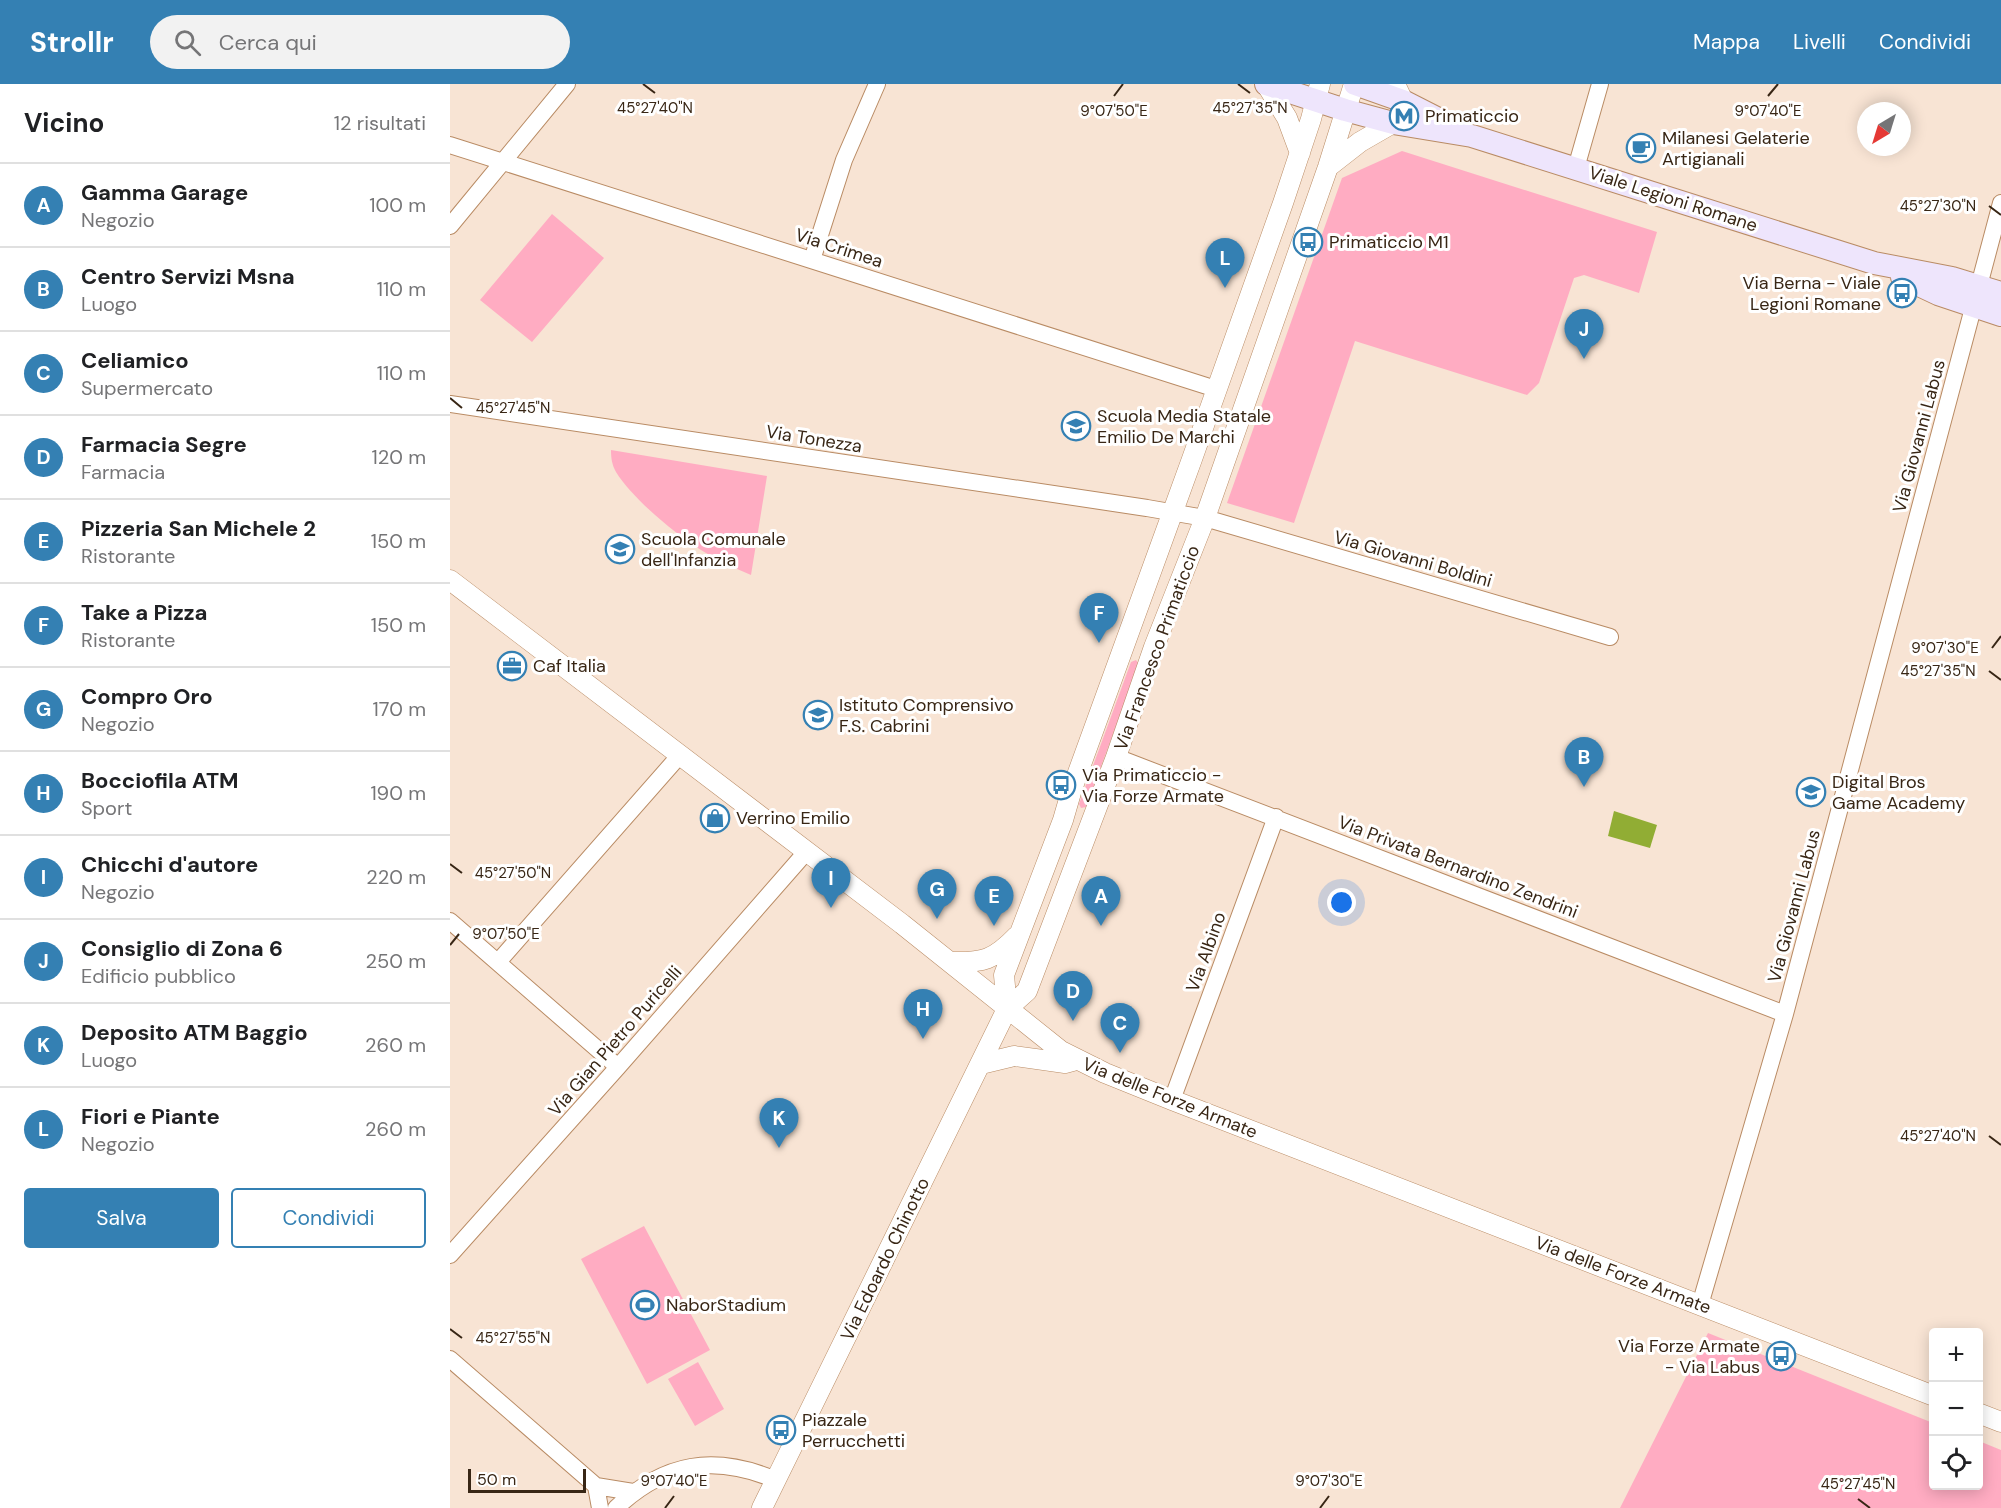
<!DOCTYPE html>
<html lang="it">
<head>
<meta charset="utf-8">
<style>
	:root { --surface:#fff; --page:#f2f2f2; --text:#202124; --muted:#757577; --line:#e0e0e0; --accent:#3480b3 }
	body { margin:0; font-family:"DM Sans",sans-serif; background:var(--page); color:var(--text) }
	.controls { position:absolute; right:18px; bottom:18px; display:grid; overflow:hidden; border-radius:6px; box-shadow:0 3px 15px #0003 }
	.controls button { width:54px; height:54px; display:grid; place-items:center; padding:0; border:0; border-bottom:2px solid var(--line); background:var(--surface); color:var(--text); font:30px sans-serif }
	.compass { position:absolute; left:1407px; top:18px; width:54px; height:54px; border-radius:50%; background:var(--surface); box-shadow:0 3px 15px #0003; rotate:218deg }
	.scale { position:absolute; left:18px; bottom:15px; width:118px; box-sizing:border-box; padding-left:6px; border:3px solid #382615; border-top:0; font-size:16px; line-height:21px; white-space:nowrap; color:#382615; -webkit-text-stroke:4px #fff; paint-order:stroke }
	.you { position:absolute; left:892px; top:819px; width:21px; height:21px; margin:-15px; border:4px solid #fff; border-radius:50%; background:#1a73e8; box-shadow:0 0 0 9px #1a73e833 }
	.badge { display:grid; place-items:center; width:39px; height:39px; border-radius:50%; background:var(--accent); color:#fff; font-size:20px; font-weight:700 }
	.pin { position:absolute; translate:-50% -50px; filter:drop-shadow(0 2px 3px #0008) }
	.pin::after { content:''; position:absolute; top:32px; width:21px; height:18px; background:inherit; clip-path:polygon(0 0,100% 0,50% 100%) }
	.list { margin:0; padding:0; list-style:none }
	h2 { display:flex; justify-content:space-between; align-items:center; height:78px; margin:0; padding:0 24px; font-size:26px }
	h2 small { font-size:20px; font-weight:400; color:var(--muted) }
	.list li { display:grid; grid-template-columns:39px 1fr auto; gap:18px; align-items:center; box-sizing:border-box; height:84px; padding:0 24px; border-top:2px solid var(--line) }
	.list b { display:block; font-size:22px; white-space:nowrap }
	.list p { margin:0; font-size:20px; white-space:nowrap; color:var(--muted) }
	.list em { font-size:20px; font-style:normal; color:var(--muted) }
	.actions { display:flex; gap:12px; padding:18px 24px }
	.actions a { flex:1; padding:14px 0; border:2px solid var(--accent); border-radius:6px; text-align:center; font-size:21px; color:var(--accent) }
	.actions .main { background:var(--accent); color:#fff }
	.icon { flex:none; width:33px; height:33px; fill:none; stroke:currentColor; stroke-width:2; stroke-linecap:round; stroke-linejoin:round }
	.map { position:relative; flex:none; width:1551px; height:1424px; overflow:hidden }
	header { display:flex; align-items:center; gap:36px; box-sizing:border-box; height:84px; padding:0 30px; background:var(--accent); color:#fff }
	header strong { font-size:28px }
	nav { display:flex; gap:33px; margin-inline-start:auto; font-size:21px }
	.search { width:420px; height:54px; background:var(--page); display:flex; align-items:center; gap:15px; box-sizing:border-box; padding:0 21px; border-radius:33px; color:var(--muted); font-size:22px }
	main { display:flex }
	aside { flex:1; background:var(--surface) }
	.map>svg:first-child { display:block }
</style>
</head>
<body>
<header>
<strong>Strollr</strong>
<div class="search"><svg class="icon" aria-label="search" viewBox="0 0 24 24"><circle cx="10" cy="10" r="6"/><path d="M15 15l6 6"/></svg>Cerca qui</div>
<nav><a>Mappa</a><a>Livelli</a><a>Condividi</a></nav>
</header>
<main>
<aside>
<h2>Vicino<small>12 risultati</small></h2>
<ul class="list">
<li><span class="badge">A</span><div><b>Gamma Garage</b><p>Negozio</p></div><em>100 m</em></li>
<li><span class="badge">B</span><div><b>Centro Servizi Msna</b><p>Luogo</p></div><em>110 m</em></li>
<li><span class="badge">C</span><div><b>Celiamico</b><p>Supermercato</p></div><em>110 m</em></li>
<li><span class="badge">D</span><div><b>Farmacia Segre</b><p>Farmacia</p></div><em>120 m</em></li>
<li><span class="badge">E</span><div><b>Pizzeria San Michele 2</b><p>Ristorante</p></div><em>150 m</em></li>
<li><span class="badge">F</span><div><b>Take a Pizza</b><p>Ristorante</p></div><em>150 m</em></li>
<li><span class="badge">G</span><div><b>Compro Oro</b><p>Negozio</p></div><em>170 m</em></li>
<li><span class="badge">H</span><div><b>Bocciofila ATM</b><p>Sport</p></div><em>190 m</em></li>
<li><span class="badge">I</span><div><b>Chicchi d'autore</b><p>Negozio</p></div><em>220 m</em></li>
<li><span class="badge">J</span><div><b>Consiglio di Zona 6</b><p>Edificio pubblico</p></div><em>250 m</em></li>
<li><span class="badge">K</span><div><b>Deposito ATM Baggio</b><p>Luogo</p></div><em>260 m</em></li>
<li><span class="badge">L</span><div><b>Fiori e Piante</b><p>Negozio</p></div><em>260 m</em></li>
</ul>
<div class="actions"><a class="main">Salva</a><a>Condividi</a></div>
</aside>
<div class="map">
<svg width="1551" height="1424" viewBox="0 0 1551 1424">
	<rect width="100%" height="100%" fill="#f8e4d4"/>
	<path fill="#ffacc2" d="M 952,67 L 1207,148 L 1189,209 L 1134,191 L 1124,194 L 1089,299 L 1077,311 L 905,257 L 844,439 L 777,419 L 892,94 Z
		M 102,130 L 154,174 L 82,258 L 30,216 Z
		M 161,366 L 317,392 L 301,491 C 284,484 267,476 251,466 C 225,450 182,414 166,388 C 162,381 161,374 161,366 Z
		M 686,576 L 689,580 L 636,723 L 631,724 L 629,720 L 681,578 Z
		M 194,1142 L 260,1266 L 197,1300 L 131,1175 Z
		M 1258,1249 L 1483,1339 L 1484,1402 L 1528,1402 L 1529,1357 L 1551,1366 L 1551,1424 L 1170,1424 Z
		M 248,1278 L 274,1325 L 245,1342 L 218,1295 Z"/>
	<path fill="#91ad34" d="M 1164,727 L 1207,741 L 1200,764 L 1158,752 Z"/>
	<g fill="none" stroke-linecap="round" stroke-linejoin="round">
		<g stroke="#b98b64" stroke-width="18">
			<path id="minor" d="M 0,61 L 766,305
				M 1126,84 L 1150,0
				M 0,142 L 117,0
				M 362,176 L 394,76 L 427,0
				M 0,320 L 697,424 L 755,434 L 1160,553
				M 666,673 L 1335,930
				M 0,837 L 168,983
				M 48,878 L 230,671
				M 722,1016 L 826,733
				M 0,1171 L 168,983 L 357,767
				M 1250,1221 L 1335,930 L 1551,119
				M 0,1275 L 146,1402 L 183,1408
				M 146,1402 L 150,1424
				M 166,1424 C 215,1378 264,1370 326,1396"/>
		</g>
		<g stroke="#b98b64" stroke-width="21">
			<path id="tertiary" d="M 816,0 L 837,34 L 850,69
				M 945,0 L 953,17
				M 878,83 L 910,58 L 943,39
				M 0,496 L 452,840 L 611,967 L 655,989 L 722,1016 L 1484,1312
				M 501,878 C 533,879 544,876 567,852
				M 557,925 L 554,891 L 613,736 L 622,705 L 742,375 L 833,119 L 861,35 L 870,0
				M 531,980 L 564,972 L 615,979 L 626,976
				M 1528,1329 L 1551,1338
				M 312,1424 L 557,925 L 577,907 L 666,673 L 704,563 L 755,434 L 878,83 L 904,0"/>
		</g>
		<g stroke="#b98b64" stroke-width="24">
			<path id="secondary" d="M 816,0 L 895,26 L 943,39 L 1022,52 L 1424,179 L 1502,194 L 1551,209
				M 905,0 L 953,17 L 1004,43
				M 1452,193 L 1488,210 L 1551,231"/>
		</g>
		<use href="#minor" stroke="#fff" stroke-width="16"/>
		<use href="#tertiary" stroke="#fff" stroke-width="20"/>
		<use href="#secondary" stroke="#eee5fc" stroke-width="22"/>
	</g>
	<path fill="none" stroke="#382615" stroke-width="2" d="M 193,0 L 205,9M 788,0 L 800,9M 664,12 L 673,0M 1318,12 L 1328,0M 1539,122 L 1551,131M 0,314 L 12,324M 1542,564 L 1551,552M 1539,587 L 1551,596M 0,780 L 12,789M 0,861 L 9,850M 1539,1052 L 1551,1061M 0,1245 L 12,1254M 1408,1415 L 1420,1424M 215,1424 L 224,1412M 870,1424 L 879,1412"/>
	<defs>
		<g id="metro-ring" transform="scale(1.5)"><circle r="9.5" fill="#fff" stroke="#3480b3" stroke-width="1.5"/><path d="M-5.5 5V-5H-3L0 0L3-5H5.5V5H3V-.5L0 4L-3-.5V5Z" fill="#3480b3"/></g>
		<g id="cafe-ring" transform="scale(1.5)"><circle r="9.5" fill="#fff" stroke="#3480b3" stroke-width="1.5"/><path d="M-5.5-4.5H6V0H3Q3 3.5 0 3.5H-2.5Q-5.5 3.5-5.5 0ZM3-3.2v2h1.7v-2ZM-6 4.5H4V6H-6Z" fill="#3480b3"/></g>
		<g id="bus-ring" transform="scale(1.5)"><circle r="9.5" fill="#fff" stroke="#3480b3" stroke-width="1.5"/><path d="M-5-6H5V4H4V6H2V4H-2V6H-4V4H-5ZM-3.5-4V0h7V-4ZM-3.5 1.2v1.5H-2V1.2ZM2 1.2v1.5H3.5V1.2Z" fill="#3480b3"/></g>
		<g id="school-ring" transform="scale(1.5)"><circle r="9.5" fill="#fff" stroke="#3480b3" stroke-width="1.5"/><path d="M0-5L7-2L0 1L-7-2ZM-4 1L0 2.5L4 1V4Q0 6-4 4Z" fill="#3480b3"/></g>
		<g id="office-ring" transform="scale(1.5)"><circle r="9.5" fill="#fff" stroke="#3480b3" stroke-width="1.5"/><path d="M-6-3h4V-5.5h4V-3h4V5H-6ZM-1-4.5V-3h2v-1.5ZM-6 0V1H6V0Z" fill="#3480b3"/></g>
		<g id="shop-ring" transform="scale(1.5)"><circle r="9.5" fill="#fff" stroke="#3480b3" stroke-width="1.5"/><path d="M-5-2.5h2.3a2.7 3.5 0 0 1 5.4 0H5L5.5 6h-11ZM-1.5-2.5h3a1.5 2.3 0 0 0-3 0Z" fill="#3480b3"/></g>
		<g id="stadium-ring" transform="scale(1.5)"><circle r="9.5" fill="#fff" stroke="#3480b3" stroke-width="1.5"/><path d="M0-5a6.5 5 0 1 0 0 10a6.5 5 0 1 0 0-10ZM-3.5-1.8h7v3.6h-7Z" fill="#3480b3"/></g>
	</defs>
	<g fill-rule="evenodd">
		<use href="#metro-ring" x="954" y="32"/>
		<use href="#cafe-ring" x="1191" y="64"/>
		<use href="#bus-ring" x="858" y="158"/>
		<use href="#bus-ring" x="1452" y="209"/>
		<use href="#school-ring" x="626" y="342"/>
		<use href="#school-ring" x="170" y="465"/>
		<use href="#office-ring" x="62" y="582"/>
		<use href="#school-ring" x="368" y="631"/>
		<use href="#bus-ring" x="611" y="701"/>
		<use href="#school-ring" x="1361" y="708"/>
		<use href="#shop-ring" x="265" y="734"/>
		<use href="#stadium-ring" x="195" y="1221"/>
		<use href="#bus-ring" x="1331" y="1272"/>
		<use href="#bus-ring" x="331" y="1346"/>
	</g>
	<g text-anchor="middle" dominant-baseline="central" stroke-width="6" stroke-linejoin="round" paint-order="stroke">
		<g font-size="18" fill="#382615" stroke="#fff" text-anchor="start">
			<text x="975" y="32">Primaticcio</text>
			<text x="1212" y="54">Milanesi Gelaterie<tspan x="1212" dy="21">Artigianali</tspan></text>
			<text x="879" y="158">Primaticcio M1</text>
			<text x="1431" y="199" text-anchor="end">Via Berna - Viale<tspan x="1431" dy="21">Legioni Romane</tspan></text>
			<text x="647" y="332">Scuola Media Statale<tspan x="647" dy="21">Emilio De Marchi</tspan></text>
			<text x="191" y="455">Scuola Comunale<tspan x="191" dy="21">dell'Infanzia</tspan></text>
			<text x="83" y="582">Caf Italia</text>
			<text x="389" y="621">Istituto Comprensivo<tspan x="389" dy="21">F.S. Cabrini</tspan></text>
			<text x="632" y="691">Via Primaticcio -<tspan x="632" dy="21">Via Forze Armate</tspan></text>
			<text x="1382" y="698">Digital Bros<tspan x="1382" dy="21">Game Academy</tspan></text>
			<text x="286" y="734">Verrino Emilio</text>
			<text x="216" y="1221">NaborStadium</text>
			<text x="1310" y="1262" text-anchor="end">Via Forze Armate<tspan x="1310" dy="21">- Via Labus</tspan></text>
			<text x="352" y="1336">Piazzale<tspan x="352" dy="21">Perrucchetti</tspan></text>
		</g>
		<g font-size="18" fill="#382615" stroke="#fff">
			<text transform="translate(1223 115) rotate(18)">Viale Legioni Romane</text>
			<text transform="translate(389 164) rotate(18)">Via Crimea</text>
			<text transform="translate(1469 352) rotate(-75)">Via Giovanni Labus</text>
			<text transform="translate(364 355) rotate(9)">Via Tonezza</text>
			<text transform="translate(963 475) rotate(16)">Via Giovanni Boldini</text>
			<text transform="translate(707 564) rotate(-70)">Via Francesco Primaticcio</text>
			<text transform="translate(1008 783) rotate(21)">Via Privata Bernardino Zendrini</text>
			<text transform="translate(1344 822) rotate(-75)">Via Giovanni Labus</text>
			<text transform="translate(756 868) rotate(-70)">Via Albino</text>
			<text transform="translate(165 957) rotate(-49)">Via Gian Pietro Puricelli</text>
			<text transform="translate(720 1014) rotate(22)">Via delle Forze Armate</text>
			<text transform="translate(435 1175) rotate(-64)">Via Edoardo Chinotto</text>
			<text transform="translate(1173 1191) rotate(21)">Via delle Forze Armate</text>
		</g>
	</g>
	<g font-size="15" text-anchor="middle" fill="#382615" stroke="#fff" stroke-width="6" stroke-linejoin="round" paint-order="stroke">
		<text x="800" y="29">45°27'35"N</text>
		<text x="205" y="29">45°27'40"N</text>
		<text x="664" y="32">9°07'50"E</text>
		<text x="1318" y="32">9°07'40"E</text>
		<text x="1488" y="127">45°27'30"N</text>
		<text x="63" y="329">45°27'45"N</text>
		<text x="1495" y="569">9°07'30"E</text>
		<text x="1488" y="592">45°27'35"N</text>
		<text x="63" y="794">45°27'50"N</text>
		<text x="56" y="855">9°07'50"E</text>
		<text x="1488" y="1057">45°27'40"N</text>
		<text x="63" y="1259">45°27'55"N</text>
		<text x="224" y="1402">9°07'40"E</text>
		<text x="879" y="1402">9°07'30"E</text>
		<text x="1408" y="1405">45°27'45"N</text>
	</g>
</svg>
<div class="controls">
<button>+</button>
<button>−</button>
<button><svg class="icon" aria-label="locate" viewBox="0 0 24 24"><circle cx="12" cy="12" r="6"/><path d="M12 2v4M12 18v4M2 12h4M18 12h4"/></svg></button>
</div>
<svg class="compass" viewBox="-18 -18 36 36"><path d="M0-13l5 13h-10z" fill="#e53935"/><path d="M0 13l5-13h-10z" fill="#757577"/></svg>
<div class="scale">50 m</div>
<div class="you"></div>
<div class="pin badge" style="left:651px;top:842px">A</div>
<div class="pin badge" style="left:1134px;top:703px">B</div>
<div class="pin badge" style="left:670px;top:969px">C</div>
<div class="pin badge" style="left:623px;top:937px">D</div>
<div class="pin badge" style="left:544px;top:842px">E</div>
<div class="pin badge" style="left:649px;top:559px">F</div>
<div class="pin badge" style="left:487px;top:835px">G</div>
<div class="pin badge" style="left:473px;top:955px">H</div>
<div class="pin badge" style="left:381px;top:824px">I</div>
<div class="pin badge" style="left:1134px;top:275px">J</div>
<div class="pin badge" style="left:329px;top:1064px">K</div>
<div class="pin badge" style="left:775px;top:204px">L</div>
</div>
</main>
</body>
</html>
